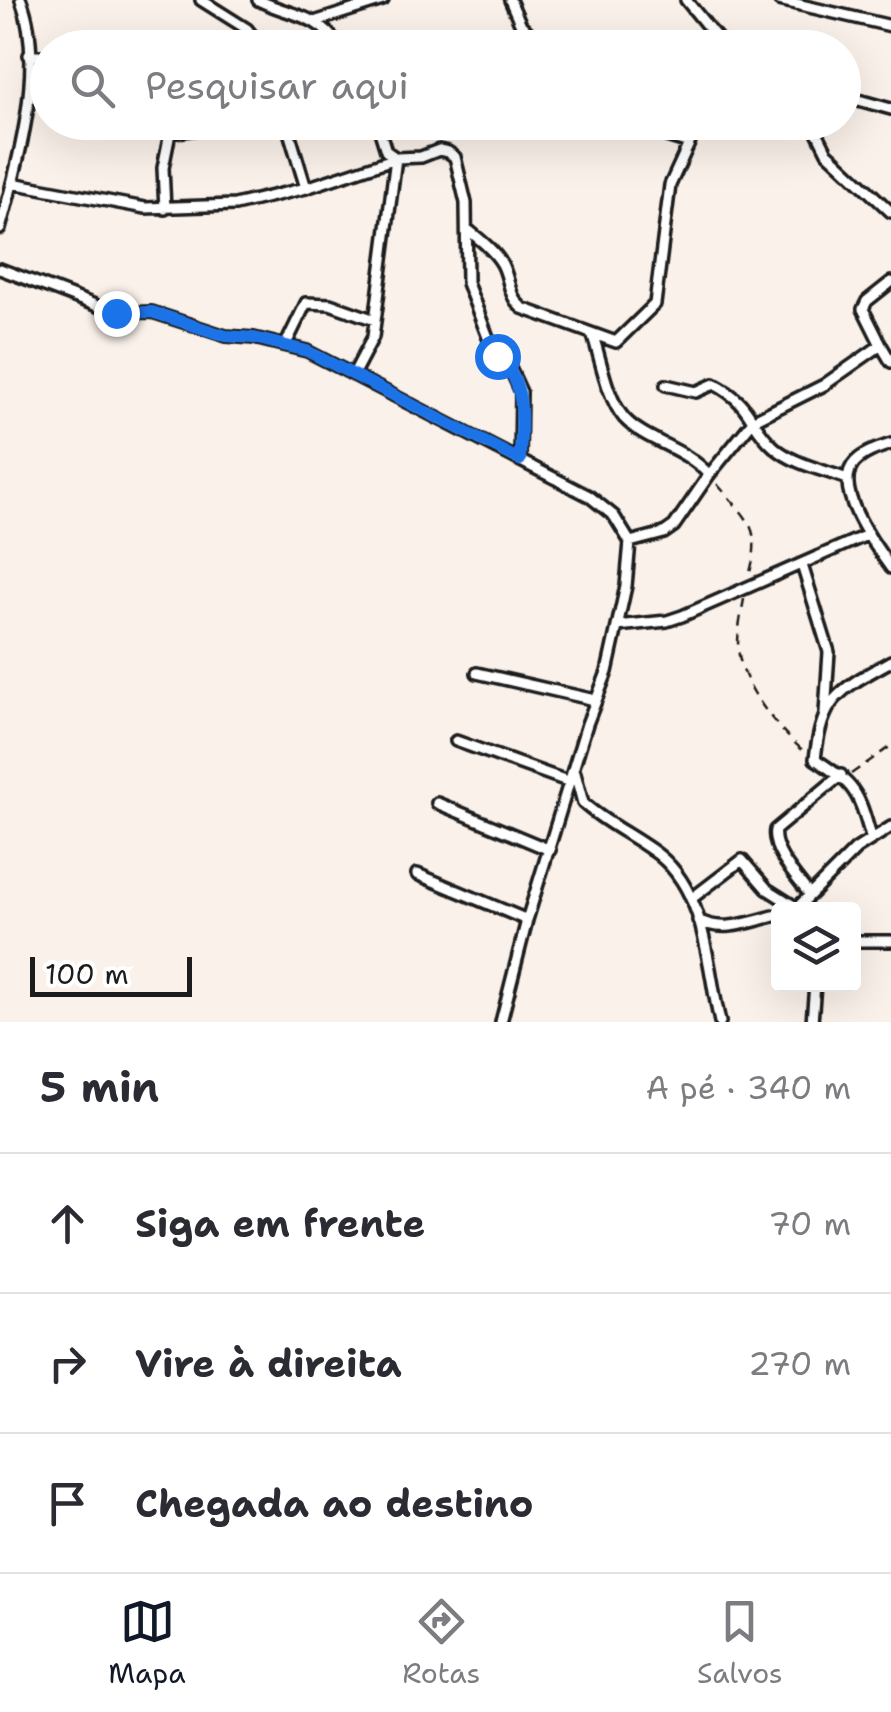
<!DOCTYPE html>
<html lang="pt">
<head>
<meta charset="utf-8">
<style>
	:root { --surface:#fff; --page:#f7f7f7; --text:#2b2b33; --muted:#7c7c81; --line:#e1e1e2; --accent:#111827 }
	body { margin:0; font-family:"Shantell Sans",sans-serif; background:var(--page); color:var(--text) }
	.controls { position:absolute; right:30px; bottom:30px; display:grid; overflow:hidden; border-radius:10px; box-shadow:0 10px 40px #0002 }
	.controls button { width:90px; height:90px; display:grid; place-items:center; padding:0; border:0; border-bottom:2px solid var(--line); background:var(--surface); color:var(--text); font:50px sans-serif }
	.scale { position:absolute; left:30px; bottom:25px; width:162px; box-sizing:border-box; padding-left:10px; border:5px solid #1c1c1c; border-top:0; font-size:28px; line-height:35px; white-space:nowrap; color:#1c1c1c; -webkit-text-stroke:8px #fff; paint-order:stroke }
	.stop { position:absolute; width:30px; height:30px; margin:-22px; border:8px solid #1a73e8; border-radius:50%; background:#fff }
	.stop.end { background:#1a73e8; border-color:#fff; box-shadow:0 2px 10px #0008 }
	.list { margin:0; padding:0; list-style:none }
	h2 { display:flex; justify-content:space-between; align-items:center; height:130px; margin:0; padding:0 40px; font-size:42px }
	h2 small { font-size:32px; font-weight:400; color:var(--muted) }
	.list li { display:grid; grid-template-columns:65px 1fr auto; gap:30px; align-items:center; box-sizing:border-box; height:140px; padding:0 40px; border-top:2px solid var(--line) }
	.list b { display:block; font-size:38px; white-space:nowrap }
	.list em { font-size:32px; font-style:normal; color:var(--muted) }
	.icon { flex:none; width:55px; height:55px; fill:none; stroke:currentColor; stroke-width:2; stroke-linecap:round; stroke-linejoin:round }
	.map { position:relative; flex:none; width:891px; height:1022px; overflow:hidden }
	.search { position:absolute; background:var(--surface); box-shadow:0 10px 40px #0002; left:30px; right:30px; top:30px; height:110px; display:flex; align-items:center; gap:25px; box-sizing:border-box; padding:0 35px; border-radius:55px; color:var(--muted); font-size:38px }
	.sheet { height:550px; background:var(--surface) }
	nav { display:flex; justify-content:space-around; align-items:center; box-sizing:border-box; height:140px; border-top:2px solid var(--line); background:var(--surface); font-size:28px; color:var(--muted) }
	nav a { display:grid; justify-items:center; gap:5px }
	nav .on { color:var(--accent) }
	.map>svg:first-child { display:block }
</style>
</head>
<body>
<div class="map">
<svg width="891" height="1022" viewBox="0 0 891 1022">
	<rect width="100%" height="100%" fill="#faf1ea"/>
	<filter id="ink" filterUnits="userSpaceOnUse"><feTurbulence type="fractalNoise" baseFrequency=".01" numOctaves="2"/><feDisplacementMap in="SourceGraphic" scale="20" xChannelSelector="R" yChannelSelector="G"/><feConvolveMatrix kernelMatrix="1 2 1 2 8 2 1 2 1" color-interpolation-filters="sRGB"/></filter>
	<g filter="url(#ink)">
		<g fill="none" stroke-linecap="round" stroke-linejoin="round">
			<g stroke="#1c1c1c" stroke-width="16">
				<path id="street" d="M 201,0 L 247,29 L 262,48
					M 258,0 C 295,18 314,11 341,48
					M 510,0 L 521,25 L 535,39
					M 686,0 L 725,48
					M 779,0 L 891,26
					M 317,21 L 383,0
					M 500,48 C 556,33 590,34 647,48
					M 29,55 L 48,57
					M 844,96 L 891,109
					M 159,122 L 170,133 L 238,123 L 262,122
					M 286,122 L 306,188
					M 377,122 L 386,151 L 396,158
					M 622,122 L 689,143
					M 812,122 L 827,152 L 891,212
					M 12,183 L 145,208 L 235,205 L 306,188 L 396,158 L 421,157 L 439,150 L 448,152 L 455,157 L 466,203 L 467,283 L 491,345 L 509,366 L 521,392 L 520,460
					M 165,209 L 163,168 L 170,133
					M 0,229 C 18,164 46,65 21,0
					M 467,229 C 479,239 494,250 502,264 C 510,279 508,296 522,308 L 616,342 L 655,304 L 670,185 L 699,122
					M 0,269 L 116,313 L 152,312 L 226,336 L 254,338 L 307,351 L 589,496 L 614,516 L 630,542 L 626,586 L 607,672 L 587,724 L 527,920 L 501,1022
					M 593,336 C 601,360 607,398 624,418 C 646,442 685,447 709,475
					M 286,344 L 306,303 L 330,304 L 375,320
					M 881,345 L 891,362
					M 353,375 L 373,337 L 396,158
					M 666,385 L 696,392 L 714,384 C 753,404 748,424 774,447 C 793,464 824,470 847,479
					M 891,444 C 879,448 865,452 855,462 C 831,487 875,546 891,568
					M 630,542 L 664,533 L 674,526 L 709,475 L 754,420 L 824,385 L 881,345 L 863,309 L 867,301 L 891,282
					M 802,565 L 829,652 L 825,713
					M 617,626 L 667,621 L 682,616 L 867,535
					M 477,673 L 595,700
					M 456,741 L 570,782
					M 575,773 L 583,803 C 606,824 636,837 660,856 C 707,895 707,967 720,1022
					M 437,803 L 550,850
					M 871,837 C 858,791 856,786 815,759 C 822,697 839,690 891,661
					M 417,874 L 527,920
					M 810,895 C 798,879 771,851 775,830 L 841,775
					M 691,899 L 742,860 L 767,889 L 797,908
					M 796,909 L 856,849 L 891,827
					M 698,920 C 723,934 752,921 778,915
					M 854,941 L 891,941
					M 812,1022 L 815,984"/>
			</g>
			<path stroke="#1c1c1c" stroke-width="2.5" stroke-dasharray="10 8" stroke-linecap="butt" d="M 717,484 C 748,520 763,527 749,576
				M 744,599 C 741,617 736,636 739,655 C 745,690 779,731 806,753
				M 851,774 L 891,746"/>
			<use href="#street" stroke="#fff" stroke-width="9"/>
		</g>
	</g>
	<g fill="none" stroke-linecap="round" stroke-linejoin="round" filter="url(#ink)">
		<path stroke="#1a73e8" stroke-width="12" d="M 116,313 L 152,312 L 226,336 L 254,338 L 307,351 L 520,460 C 521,421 529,384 497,356"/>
	</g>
</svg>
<div class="controls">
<button><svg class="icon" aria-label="layers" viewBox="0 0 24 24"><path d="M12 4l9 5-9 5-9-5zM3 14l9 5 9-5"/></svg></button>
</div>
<div class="scale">100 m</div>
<div class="stop" style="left:497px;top:356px"></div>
<div class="stop end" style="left:116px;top:313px"></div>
<div class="search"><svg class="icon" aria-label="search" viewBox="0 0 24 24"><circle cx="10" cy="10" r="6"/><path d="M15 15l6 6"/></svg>Pesquisar aqui</div>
</div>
<section class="sheet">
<h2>5 min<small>A pé · 340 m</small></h2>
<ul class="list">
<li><svg class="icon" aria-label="ahead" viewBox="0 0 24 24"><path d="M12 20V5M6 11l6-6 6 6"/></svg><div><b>Siga em frente</b></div><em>70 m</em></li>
<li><svg class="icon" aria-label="right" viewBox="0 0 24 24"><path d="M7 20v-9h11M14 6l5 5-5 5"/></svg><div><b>Vire à direita</b></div><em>270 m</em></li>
<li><svg class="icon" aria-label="arrive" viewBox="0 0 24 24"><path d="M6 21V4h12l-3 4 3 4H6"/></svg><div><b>Chegada ao destino</b></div></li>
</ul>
</section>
<nav>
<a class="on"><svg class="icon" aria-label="map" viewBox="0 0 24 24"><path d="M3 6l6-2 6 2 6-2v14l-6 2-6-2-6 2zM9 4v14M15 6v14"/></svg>Mapa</a>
<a><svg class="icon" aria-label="directions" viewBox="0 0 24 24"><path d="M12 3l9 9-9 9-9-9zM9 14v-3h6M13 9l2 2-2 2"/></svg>Rotas</a>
<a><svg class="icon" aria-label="saved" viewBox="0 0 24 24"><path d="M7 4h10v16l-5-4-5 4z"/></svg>Salvos</a>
</nav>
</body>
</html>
